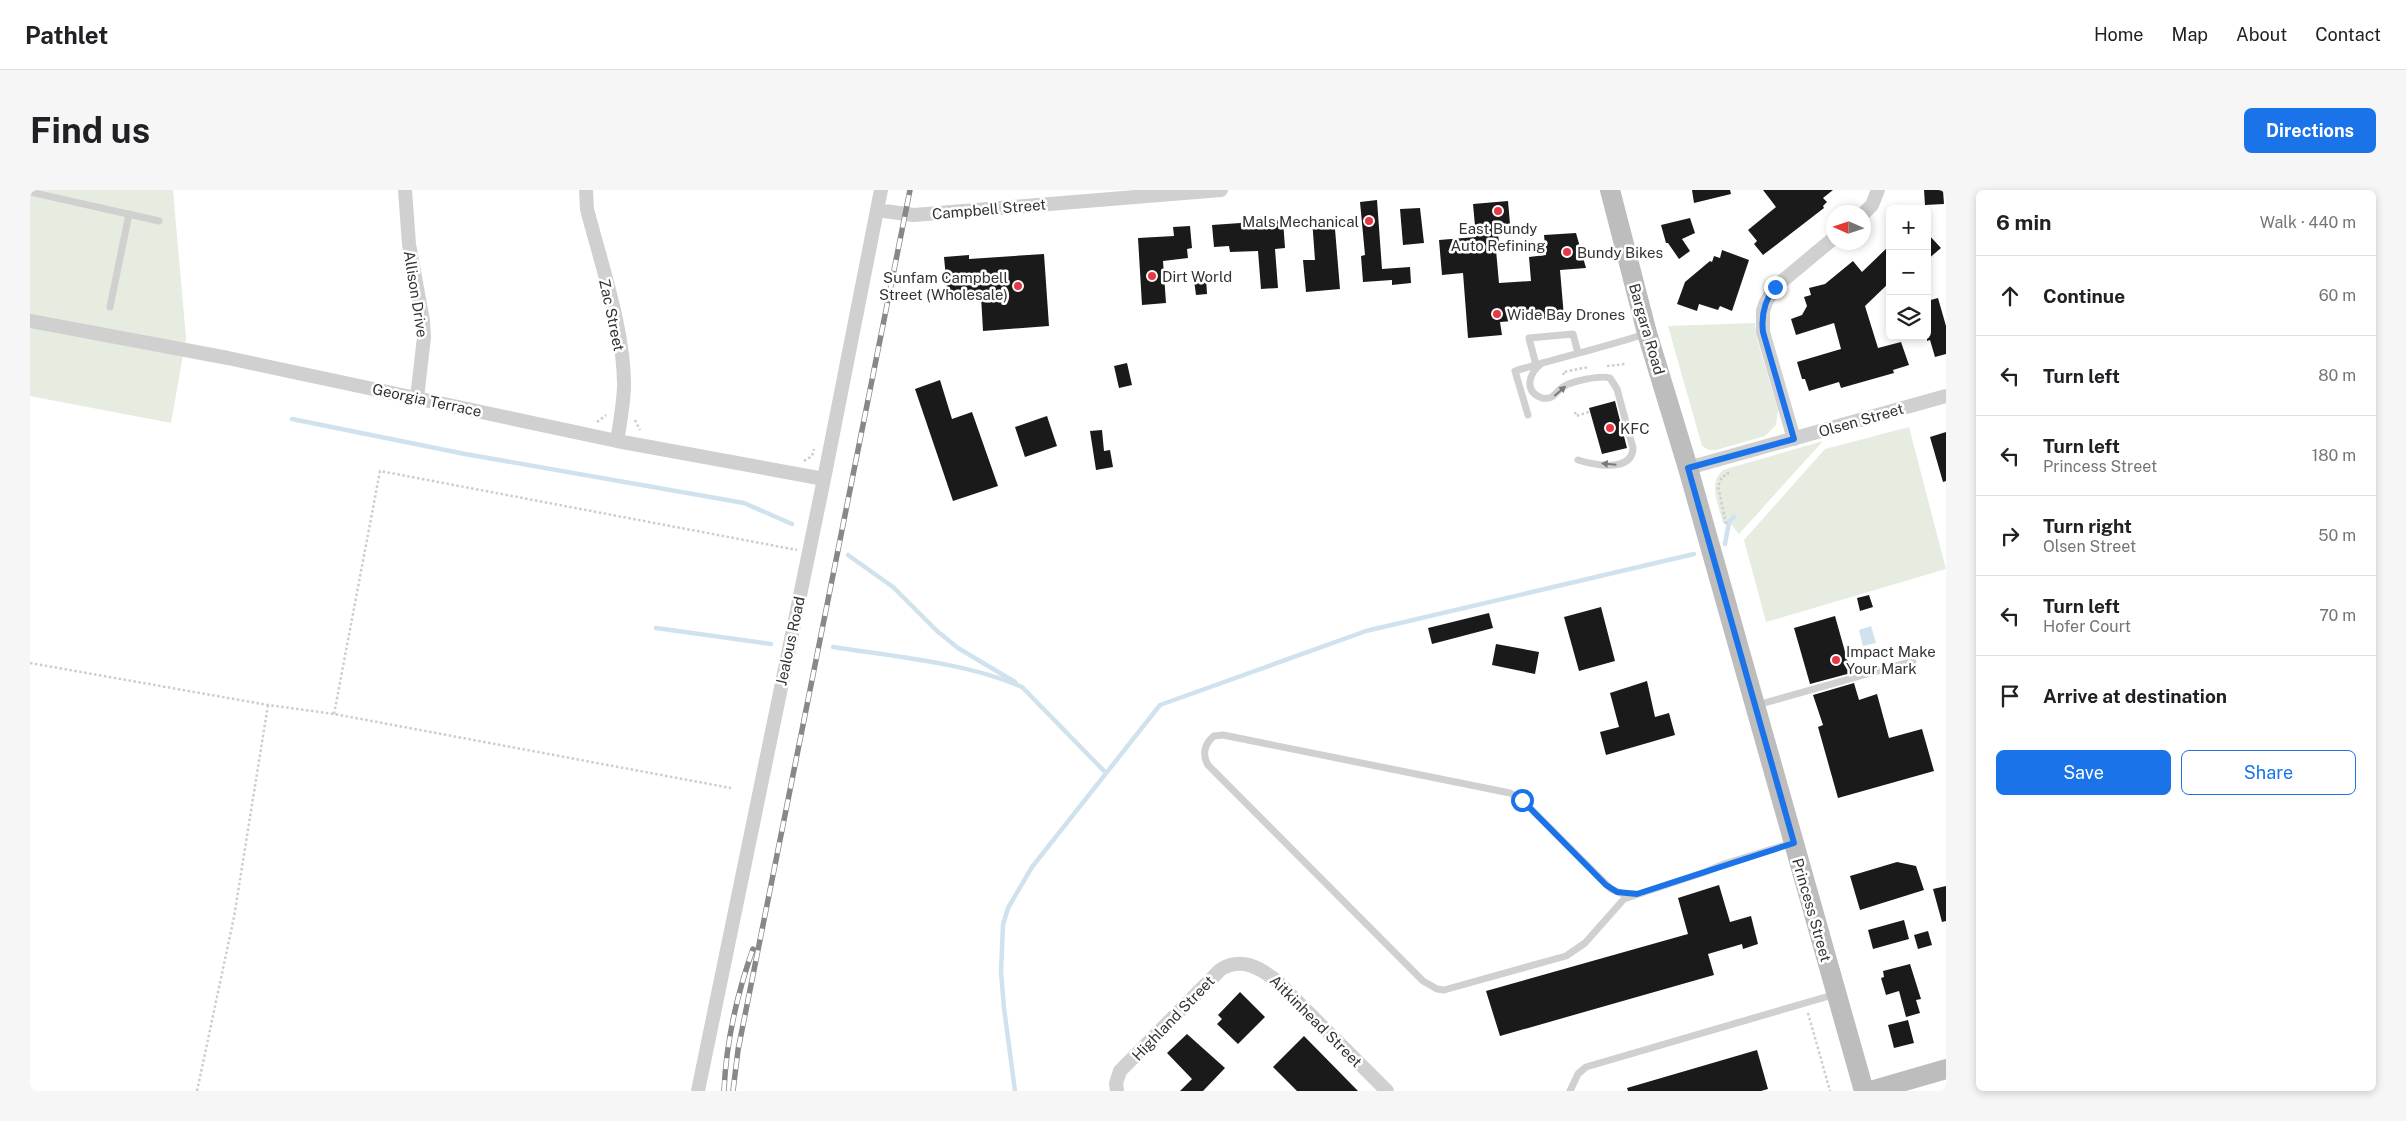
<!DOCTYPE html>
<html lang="en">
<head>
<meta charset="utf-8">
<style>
	:root { --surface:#fff; --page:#f6f6f6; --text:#202124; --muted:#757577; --line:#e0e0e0; --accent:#1a73e8 }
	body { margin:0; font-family:"Public Sans",sans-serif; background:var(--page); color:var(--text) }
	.controls { position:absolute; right:15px; top:15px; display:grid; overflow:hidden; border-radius:8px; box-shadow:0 2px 8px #0003 }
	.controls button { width:45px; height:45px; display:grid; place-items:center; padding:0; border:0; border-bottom:1px solid var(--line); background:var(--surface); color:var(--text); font:25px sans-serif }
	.compass { position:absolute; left:1796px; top:15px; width:45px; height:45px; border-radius:50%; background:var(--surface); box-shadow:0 2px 8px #0003; rotate:273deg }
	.stop { position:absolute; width:15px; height:15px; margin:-11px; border:4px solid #1a73e8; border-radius:50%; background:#fff }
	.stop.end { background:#1a73e8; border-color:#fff; box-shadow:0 1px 5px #0008 }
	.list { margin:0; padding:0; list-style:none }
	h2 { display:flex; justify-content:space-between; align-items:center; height:65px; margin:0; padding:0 20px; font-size:21px }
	h2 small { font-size:16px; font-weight:400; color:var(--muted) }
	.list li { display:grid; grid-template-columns:32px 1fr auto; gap:15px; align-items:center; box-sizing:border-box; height:80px; padding:0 20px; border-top:1px solid var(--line) }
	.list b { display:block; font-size:19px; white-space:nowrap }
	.list p { margin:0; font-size:16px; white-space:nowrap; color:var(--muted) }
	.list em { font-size:16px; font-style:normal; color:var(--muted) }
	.actions { display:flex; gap:10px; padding:15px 20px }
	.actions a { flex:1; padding:11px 0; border:1px solid var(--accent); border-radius:8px; text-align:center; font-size:18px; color:var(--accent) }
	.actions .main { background:var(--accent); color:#fff }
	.icon { flex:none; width:28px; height:28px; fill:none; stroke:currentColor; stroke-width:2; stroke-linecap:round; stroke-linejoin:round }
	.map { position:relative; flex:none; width:1916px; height:901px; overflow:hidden; border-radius:8px }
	header { display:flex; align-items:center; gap:30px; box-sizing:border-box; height:70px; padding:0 25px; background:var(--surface); border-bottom:1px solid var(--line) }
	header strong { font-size:24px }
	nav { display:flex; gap:28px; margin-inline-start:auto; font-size:18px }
	.intro { display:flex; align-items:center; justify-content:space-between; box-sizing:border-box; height:120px; padding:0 30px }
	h1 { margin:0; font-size:35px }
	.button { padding:12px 22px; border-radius:8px; background:var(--accent); color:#fff; font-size:18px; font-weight:700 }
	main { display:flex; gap:30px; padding:0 30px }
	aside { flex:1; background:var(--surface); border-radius:8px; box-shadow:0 2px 8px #0003 }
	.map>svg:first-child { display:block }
</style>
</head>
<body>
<header>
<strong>Pathlet</strong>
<nav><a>Home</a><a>Map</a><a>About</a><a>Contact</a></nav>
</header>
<div class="intro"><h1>Find us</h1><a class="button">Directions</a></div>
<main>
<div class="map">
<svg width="1916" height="901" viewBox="0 0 1916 901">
	<rect width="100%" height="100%" fill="#fff"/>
	<path fill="#e6ecdf" d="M 0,0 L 143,0 L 156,148 L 141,233 L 0,206 Z
		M 1725,133 L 1727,149 L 1748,220 L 1746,235 L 1735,246 L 1686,260 L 1679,260 L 1672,256 L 1638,136 Z
		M 1879,237 L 1916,379 L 1736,432 L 1714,350 L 1795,259 Z
		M 1793,251 L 1709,344 L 1701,334 L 1693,333 C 1689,315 1677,294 1693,280 Z"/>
	<path fill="#cfe2ee" d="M 1841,436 L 1846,453 L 1833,456 L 1829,440 Z"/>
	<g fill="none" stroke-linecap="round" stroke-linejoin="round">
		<path stroke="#cfe2ee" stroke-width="4.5" d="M 262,229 L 435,264 L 714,313 L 762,334
			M 1695,354 L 1699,332 L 1704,327
			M 818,365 L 863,397 L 907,441 L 928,458 L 985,492
			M 626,438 L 741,454
			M 803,457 C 861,466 938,473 992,497 L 1076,583
			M 985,901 L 974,818 L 971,782 L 973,735 L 978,718 L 1002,677 L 1130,515 L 1336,441 L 1664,364"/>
	</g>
	<path fill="#1a1a1a" d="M 1662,0 L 1700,0 L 1701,4 L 1664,13 Z
		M 1733,0 L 1803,0 L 1793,8 L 1797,12 L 1793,16 L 1794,18 L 1733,65 L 1724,54 L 1727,51 L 1718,40 L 1746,17 Z
		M 1894,0 L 1913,0 L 1914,14 L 1895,15 Z
		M 1347,10 L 1352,79 L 1380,77 L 1381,93 L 1362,95 L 1362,90 L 1333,92 L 1331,66 L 1335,65 L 1330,12 Z
		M 1478,11 L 1480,34 L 1467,36 L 1470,60 L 1466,60 L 1469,93 L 1501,91 L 1499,67 L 1516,65 L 1514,45 L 1546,43 L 1556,78 L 1530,80 L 1534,127 L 1470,132 L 1472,145 L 1438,148 L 1433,83 L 1412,85 L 1409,50 L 1446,47 L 1443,14 Z
		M 1390,18 L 1394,53 L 1373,55 L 1370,19 Z
		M 1304,27 L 1310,99 L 1276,102 L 1273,70 L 1285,70 L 1282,29 Z
		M 1660,28 L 1665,43 L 1652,49 L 1660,61 L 1649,69 L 1638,53 L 1636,53 L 1631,35 Z
		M 1253,30 L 1255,58 L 1245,59 L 1248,98 L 1231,99 L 1228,61 L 1200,62 L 1199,56 L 1184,57 L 1182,35 Z
		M 1160,36 L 1162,58 L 1157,59 L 1158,68 L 1133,71 L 1136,113 L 1112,115 L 1108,48 L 1144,46 L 1143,37 Z
		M 1897,43 L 1911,58 L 1897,70 Z
		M 1860,55 L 1860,92 L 1835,116 L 1848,158 L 1871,152 L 1879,175 L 1863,180 L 1864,183 L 1811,198 L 1809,192 L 1779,201 L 1775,189 L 1772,189 L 1767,172 L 1811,159 L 1804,133 L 1766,145 L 1761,129 L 1772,125 L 1777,116 L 1774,107 L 1781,105 L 1779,98 L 1795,94 L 1823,71 L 1832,82 Z
		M 1692,60 L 1719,70 L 1702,121 L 1690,116 L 1688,120 L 1669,114 L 1667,121 L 1647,114 L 1655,92 L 1680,71 L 1682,72 L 1684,66 L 1690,68 Z
		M 1014,64 L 1019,136 L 953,141 L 951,106 L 918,110 L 914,67 L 939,65 L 939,69 Z
		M 1176,88 L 1177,104 L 1166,105 L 1164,90 Z
		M 1908,108 L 1916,136 L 1916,164 L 1905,167 L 1900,150 L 1897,151 L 1897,111 Z
		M 1097,173 L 1102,195 L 1089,198 L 1084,176 Z
		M 910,190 L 922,229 L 942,222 L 968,296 L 923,311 L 885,199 Z
		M 1585,211 L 1597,258 L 1572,264 L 1559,218 Z
		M 1017,226 L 1027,256 L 995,267 L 985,237 Z
		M 1072,240 L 1074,261 L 1080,260 L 1083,277 L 1066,280 L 1060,241 Z
		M 1916,242 L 1916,291 L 1913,292 L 1900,247 Z
		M 1839,405 L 1843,417 L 1830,421 L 1827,408 Z
		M 1571,417 L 1585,471 L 1549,481 L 1534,427 Z
		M 1459,423 L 1463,438 L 1402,454 L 1398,438 Z
		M 1805,426 L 1821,483 L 1780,494 L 1764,438 Z
		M 1466,454 L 1509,462 L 1505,484 L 1462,475 Z
		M 1617,491 L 1625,527 L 1639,523 L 1645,545 L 1576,565 L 1570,542 L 1589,537 L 1580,503 Z
		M 1824,493 L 1829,510 L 1847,504 L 1859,548 L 1892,539 L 1904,581 L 1808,608 L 1788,537 L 1793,535 L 1783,505 Z
		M 1867,672 L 1886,676 L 1894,700 L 1830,720 L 1820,686 Z
		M 1689,695 L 1700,732 L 1721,726 L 1728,754 L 1713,759 L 1712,754 L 1678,764 L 1684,785 L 1470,846 L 1456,801 L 1658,744 L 1648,708 Z
		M 1916,696 L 1916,731 L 1912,732 L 1903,699 Z
		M 1874,730 L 1879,749 L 1843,759 L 1838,740 Z
		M 1898,741 L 1902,755 L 1888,759 L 1884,745 Z
		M 1880,774 L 1891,809 L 1886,810 L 1890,823 L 1876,827 L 1869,801 L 1856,805 L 1851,788 L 1854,787 L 1853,781 Z
		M 1210,802 L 1235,827 L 1208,854 L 1187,834 L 1192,829 L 1188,825 Z
		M 1878,830 L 1884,853 L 1864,858 L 1858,835 Z
		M 1157,844 L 1195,878 L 1173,901 L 1150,901 L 1162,889 L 1137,863 Z
		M 1274,846 L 1328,901 L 1267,901 L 1243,877 Z
		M 1727,860 L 1738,899 L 1731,901 L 1598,901 L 1597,898 Z"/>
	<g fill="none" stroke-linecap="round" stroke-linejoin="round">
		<path stroke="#cdcdcd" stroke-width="2.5" stroke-dasharray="2.5 2.5" stroke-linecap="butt" d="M 1577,176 L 1595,174
			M 1534,185 L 1533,182 L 1559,177
			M 1545,222 L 1546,226 L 1559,222
			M 605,230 L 610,240
			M 567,232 L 576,225
			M 774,271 L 782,266 L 784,259
			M 1696,334 L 1688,296 L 1692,287 L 1698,284 L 1697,280
			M 0,473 L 238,515 L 304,524 L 701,598
			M 304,524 L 350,281 L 767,360
			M 1778,823 L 1800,901
			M 167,901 L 204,727 L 238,515"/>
		<path stroke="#d0d0d0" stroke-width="7" d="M 0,2 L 129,31
			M 80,117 L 99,24
			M 1512,173 C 1499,183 1493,201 1512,208 C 1524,210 1524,203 1533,197 C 1541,191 1571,185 1580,188 L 1587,199 L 1603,258 C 1602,283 1564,275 1548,270
			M 1506,175 L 1499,148 L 1543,144 L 1548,163
			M 1498,225 L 1485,181 C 1528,168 1572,158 1615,144
			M 1727,515 L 1883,471
			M 1607,704 L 1593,704 L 1581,699 L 1492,610 L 1480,603 L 1193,545 L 1184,546 C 1174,554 1172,565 1178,575 L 1393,791 L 1407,799 L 1414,800 L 1536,766 L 1555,753 L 1594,709 L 1675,682 L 1694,674 L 1762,653
			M 1540,901 L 1548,884 L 1556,877 L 1806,804"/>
		<path stroke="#d0d0d0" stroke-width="14" d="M 375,0 L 379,54 L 393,131 L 394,147 L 387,208
			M 556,0 L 557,19 C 571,74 595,142 594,198 C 593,216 590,234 587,251
			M 847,20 L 884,25 L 1191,0
			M 1834,23 L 1842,15 L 1848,0
			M 0,131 L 198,168 L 587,251 L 794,289
			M 1764,249 L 1733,142 L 1733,121 L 1736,112 L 1745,97 L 1804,48
			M 1658,278 L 1916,206
			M 668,901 L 794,289 L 851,0
			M 1087,901 L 1086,893 L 1090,881 L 1190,780 C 1211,766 1231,778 1248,792 L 1357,901"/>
		<path stroke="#bdbdbd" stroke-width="20" d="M 1580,0 L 1617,143 L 1658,278 L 1834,901
			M 1840,901 L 1916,879"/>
		<g stroke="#888" stroke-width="5.5">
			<path id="rail" d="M 694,901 C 696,854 707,804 723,759
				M 703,901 L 708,860 L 880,0"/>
		</g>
		<use href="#rail" stroke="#fff" stroke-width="4" stroke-dasharray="11" stroke-linecap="butt"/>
	</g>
	<defs><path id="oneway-solid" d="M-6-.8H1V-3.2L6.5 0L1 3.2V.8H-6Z" transform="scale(1.25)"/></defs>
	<g fill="#7a7a7a">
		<use href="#oneway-solid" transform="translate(1530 201) rotate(-41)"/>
		<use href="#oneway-solid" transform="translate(1579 274) rotate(-175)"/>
	</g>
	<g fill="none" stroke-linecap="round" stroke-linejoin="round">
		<path stroke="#1a73e8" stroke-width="6" d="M 1492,610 L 1576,695 L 1587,702 L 1607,704 L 1764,653 L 1658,278 L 1764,249 L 1733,142 C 1731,125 1734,111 1745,97"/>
	</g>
	<g fill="#e63946" stroke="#fff" stroke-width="2">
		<circle cx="1468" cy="21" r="5"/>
		<circle cx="1339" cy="31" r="5"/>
		<circle cx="1537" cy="62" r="5"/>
		<circle cx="1122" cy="86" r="5"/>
		<circle cx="988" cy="96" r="5"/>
		<circle cx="1467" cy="124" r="5"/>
		<circle cx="1580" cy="238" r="5"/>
		<circle cx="1806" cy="470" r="5"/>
	</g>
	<g text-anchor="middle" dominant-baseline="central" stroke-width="5" stroke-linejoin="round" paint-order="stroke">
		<g font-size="15" fill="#333" stroke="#fff">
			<text transform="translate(959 19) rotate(-5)">Campbell Street</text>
			<text transform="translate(386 104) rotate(81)">Allison Drive</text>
			<text transform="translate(582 125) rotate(78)">Zac Street</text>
			<text transform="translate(1617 139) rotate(74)">Bargara Road</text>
			<text transform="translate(397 210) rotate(12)">Georgia Terrace</text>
			<text transform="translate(1831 230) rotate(-16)">Olsen Street</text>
			<text transform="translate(760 451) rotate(-78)">Jealous Road</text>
			<text transform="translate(1782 720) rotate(74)">Princess Street</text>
			<text transform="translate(1143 828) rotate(-46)">Highland Street</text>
			<text transform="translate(1286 831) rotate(45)">Aitkinhead Street</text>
		</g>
		<g font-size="15" fill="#333" stroke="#fff" text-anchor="start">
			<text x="1329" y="31" text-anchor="end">Mals Mechanical</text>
			<text x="1468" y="38" text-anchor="middle">East Bundy<tspan x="1468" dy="17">Auto Refining</tspan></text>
			<text x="1547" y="62">Bundy Bikes</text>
			<text x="1132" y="86">Dirt World</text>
			<text x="978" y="87" text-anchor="end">Sunfam Campbell<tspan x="978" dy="17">Street (Wholesale)</tspan></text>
			<text x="1477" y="124">Wide Bay Drones</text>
			<text x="1590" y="238">KFC</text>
			<text x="1816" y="461">Impact Make<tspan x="1816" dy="17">Your Mark</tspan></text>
		</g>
	</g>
</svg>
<div class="controls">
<button>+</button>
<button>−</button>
<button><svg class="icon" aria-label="layers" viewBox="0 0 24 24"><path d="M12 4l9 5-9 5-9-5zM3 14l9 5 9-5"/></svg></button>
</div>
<svg class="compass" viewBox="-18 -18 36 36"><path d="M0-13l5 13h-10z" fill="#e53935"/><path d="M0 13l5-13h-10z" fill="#757577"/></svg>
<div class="stop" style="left:1492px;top:610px"></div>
<div class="stop end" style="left:1745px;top:97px"></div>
</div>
<aside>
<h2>6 min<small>Walk · 440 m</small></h2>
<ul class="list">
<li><svg class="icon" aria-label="ahead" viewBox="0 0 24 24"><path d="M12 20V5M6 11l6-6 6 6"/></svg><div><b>Continue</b></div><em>60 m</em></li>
<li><svg class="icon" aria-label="left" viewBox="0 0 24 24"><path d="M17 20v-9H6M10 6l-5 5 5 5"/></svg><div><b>Turn left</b></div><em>80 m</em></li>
<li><svg class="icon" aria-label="left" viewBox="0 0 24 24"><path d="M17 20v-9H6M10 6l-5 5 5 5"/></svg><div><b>Turn left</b><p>Princess Street</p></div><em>180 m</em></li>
<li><svg class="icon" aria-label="right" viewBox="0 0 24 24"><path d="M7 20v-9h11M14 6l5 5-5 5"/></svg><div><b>Turn right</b><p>Olsen Street</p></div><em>50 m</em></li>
<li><svg class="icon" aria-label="left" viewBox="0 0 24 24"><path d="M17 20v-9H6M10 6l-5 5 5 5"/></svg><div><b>Turn left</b><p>Hofer Court</p></div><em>70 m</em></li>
<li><svg class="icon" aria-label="arrive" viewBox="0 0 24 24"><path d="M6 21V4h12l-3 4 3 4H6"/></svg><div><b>Arrive at destination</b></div></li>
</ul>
<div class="actions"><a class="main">Save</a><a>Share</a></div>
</aside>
</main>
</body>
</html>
